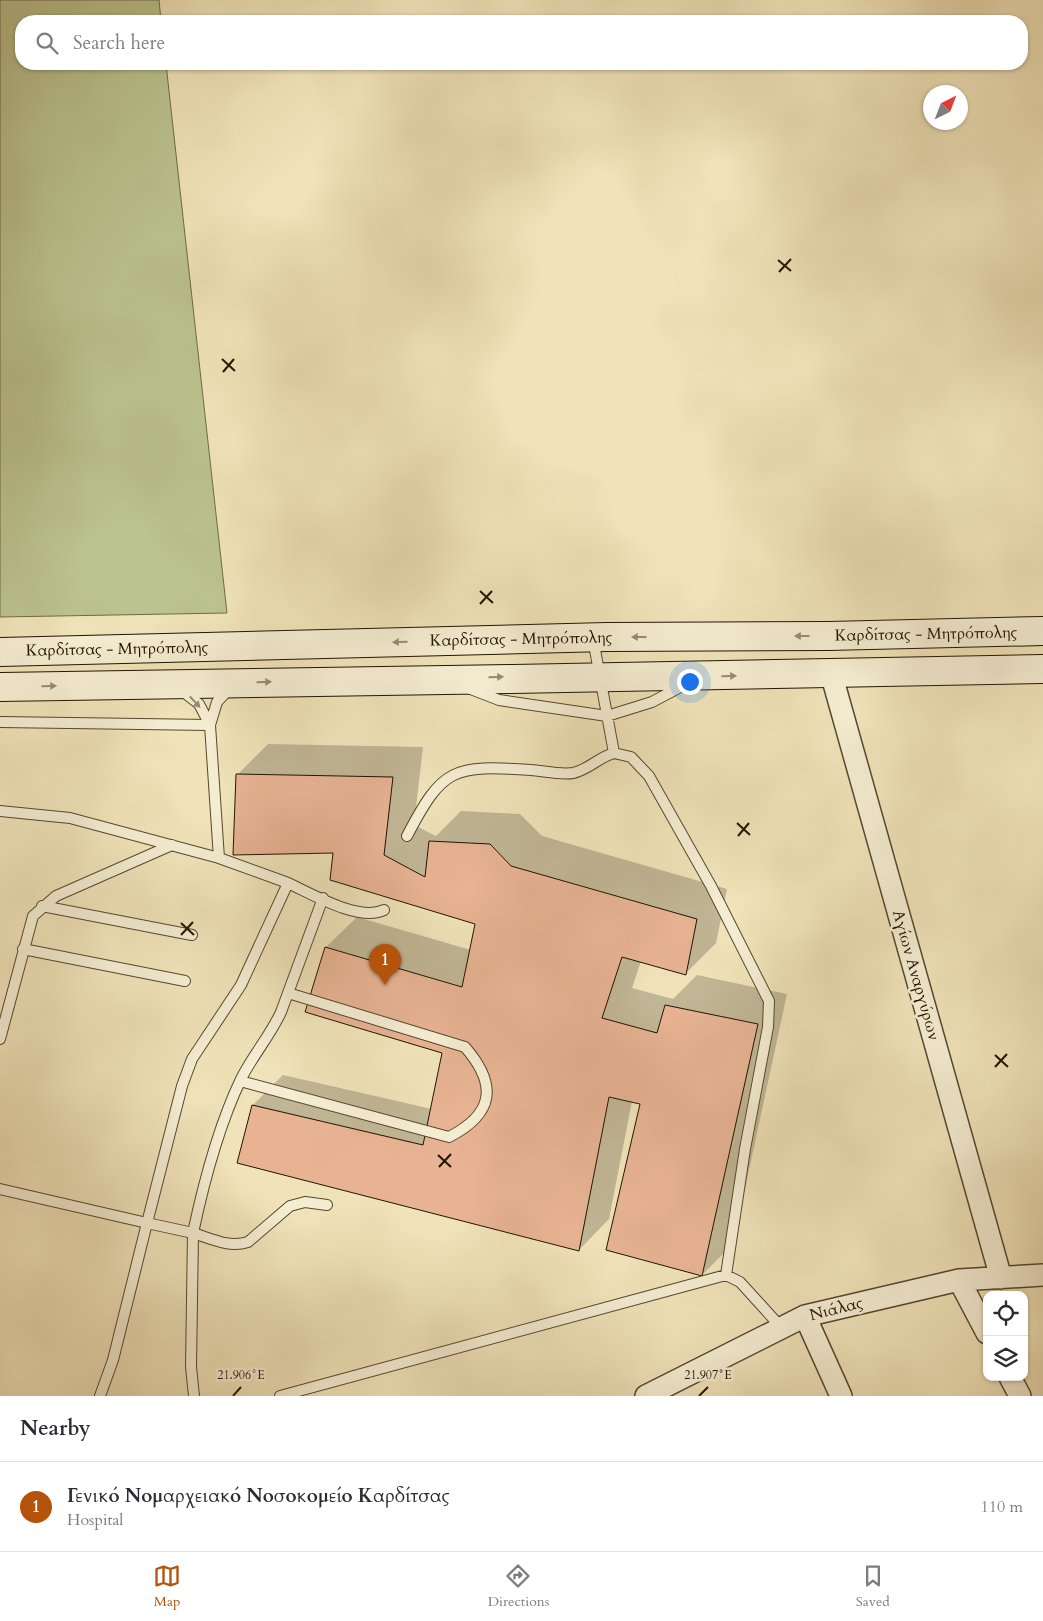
<!DOCTYPE html>
<html lang="en">
<head>
<meta charset="utf-8">
<style>
	:root { --surface:#fff; --page:#f7f7f7; --text:#2b2b33; --muted:#7c7c81; --line:#e1e1e2; --accent:#b45309 }
	body { margin:0; font-family:Cardo,serif; background:var(--page); color:var(--text) }
	.controls { position:absolute; right:15px; bottom:15px; display:grid; overflow:hidden; border-radius:10px; box-shadow:0 1px 4px #0004 }
	.controls button { width:45px; height:45px; display:grid; place-items:center; padding:0; border:0; border-bottom:1px solid var(--line); background:var(--surface); color:var(--text); font:25px sans-serif }
	.compass { position:absolute; left:923px; top:85px; width:45px; height:45px; border-radius:50%; background:var(--surface); box-shadow:0 1px 4px #0004; rotate:42deg }
	.you { position:absolute; left:689px; top:681px; width:18px; height:18px; margin:-12px; border:4px solid #fff; border-radius:50%; background:#1a73e8; box-shadow:0 0 0 8px #1a73e833 }
	.badge { display:grid; place-items:center; width:32px; height:32px; border-radius:50%; background:var(--accent); color:#fff; font-size:16px; font-weight:700 }
	.pin { position:absolute; translate:-50% -41px; filter:drop-shadow(0 1px 2px #0008) }
	.pin::after { content:''; position:absolute; top:26px; width:18px; height:15px; background:inherit; clip-path:polygon(0 0,100% 0,50% 100%) }
	.list { margin:0; padding:0; list-style:none }
	h2 { display:flex; justify-content:space-between; align-items:center; height:65px; margin:0; padding:0 20px; font-size:21px }
	h2 small { font-size:16px; font-weight:400; color:var(--muted) }
	.list li { display:grid; grid-template-columns:32px 1fr auto; gap:15px; align-items:center; box-sizing:border-box; height:90px; padding:0 20px; border-top:1px solid var(--line) }
	.list b { display:block; font-size:19px; white-space:nowrap }
	.list p { margin:0; font-size:16px; white-space:nowrap; color:var(--muted) }
	.list em { font-size:16px; font-style:normal; color:var(--muted) }
	.icon { flex:none; width:28px; height:28px; fill:none; stroke:currentColor; stroke-width:2; stroke-linecap:round; stroke-linejoin:round }
	.map { position:relative; flex:none; width:1043px; height:1396px; overflow:hidden }
	.search { position:absolute; background:var(--surface); box-shadow:0 1px 4px #0004; left:15px; right:15px; top:15px; height:55px; display:flex; align-items:center; gap:12px; box-sizing:border-box; padding:0 18px; border-radius:20px; color:var(--muted); font-size:19px }
	.sheet { height:155px; background:var(--surface) }
	nav { display:flex; justify-content:space-around; align-items:center; box-sizing:border-box; height:70px; border-top:1px solid var(--line); background:var(--surface); font-size:14px; color:var(--muted) }
	nav a { display:grid; justify-items:center; gap:2px }
	nav .on { color:var(--accent) }
	.map>svg:first-child { display:block }
</style>
</head>
<body>
<div class="map">
<svg width="1043" height="1396" viewBox="0 0 1043 1396">
	<rect width="100%" height="100%" fill="#f0e3b9"/>
	<filter id="stains"><feTurbulence type="fractalNoise" baseFrequency=".004" numOctaves="4"/><feColorMatrix values="0 0 0 0 .2 0 0 0 0 .09 0 0 0 0 .02 0 0 0 .5 -.17"/></filter>
	<radialGradient id="worn" r=".72"><stop offset=".6" stop-color="#630" stop-opacity="0"/><stop offset="1" stop-color="#630" stop-opacity=".3"/></radialGradient>
	<path fill="#bbc38f" stroke="#6e6b48" d="M 0,0 L 159,0 L 161,21 L 21,21 L 21,64 L 166,64 L 227,613 L 0,617 Z"/>
	<path fill="#0003" d="M 268,744 L 423,747 L 414,825 L 436,836 L 461,811 L 520,814 L 542,836 L 727,889 L 716,943 L 686,973 L 641,961 L 632,988 L 673,999 L 697,975 L 787,994 L 733,1244 L 702,1275 L 641,1103 L 632,1101 L 609,1219 L 579,1250 L 239,1162 L 253,1105 L 283,1075 L 432,1109 L 444,1052 L 307,1011 L 326,947 L 357,917 L 471,950 L 476,923 L 335,852 L 237,775 Z"/>
	<path fill="#e7b393" stroke="#221301" d="M 236,774 L 393,777 L 384,855 L 425,877 L 429,841 L 490,844 L 511,866 L 697,919 L 686,975 L 622,957 L 602,1018 L 657,1033 L 665,1005 L 758,1024 L 702,1276 L 606,1250 L 640,1104 L 609,1097 L 579,1251 L 237,1163 L 252,1105 L 423,1145 L 442,1053 L 305,1012 L 325,947 L 462,987 L 475,924 L 330,880 L 333,853 L 233,855 Z"/>
	<g fill="none" stroke-linecap="round" stroke-linejoin="round">
		<g stroke="#56472f" stroke-width="12">
			<path id="lane" d="M 468,688 L 499,700 L 607,716 L 652,702 L 686,684
				M 181,690 L 199,704 L 210,725
				M 0,722 L 210,725
				M 614,753 L 631,757 L 649,776 L 711,886 L 769,1001 L 768,1027 L 745,1149 L 726,1275
				M 0,811 L 70,818 L 219,858
				M 407,836 C 443,767 453,765 531,770 C 544,771 560,775 573,773 C 588,770 599,757 614,753 L 593,639
				M 288,883 C 312,894 359,922 384,910
				M 323,898 L 281,1012 C 270,1036 253,1055 241,1079 C 218,1127 204,1181 193,1233 C 212,1239 229,1248 248,1242 L 290,1206 L 305,1202 L 327,1205
				M 42,906 L 192,935
				M 23,949 L 185,981
				M 0,1039 L 33,916 L 56,896 L 172,845
				M 240,1081 L 449,1137 C 494,1114 498,1085 465,1047 L 288,993
				M 0,1189 L 147,1223 L 113,1360 L 100,1396
				M 194,1396 L 191,1367 L 193,1233 L 147,1223 L 182,1086 L 192,1059 L 241,985 L 288,883 L 219,858 L 210,725 L 217,702 L 230,688
				M 280,1396 L 726,1275 L 740,1282 L 780,1326"/>
		</g>
		<g stroke="#56472f" stroke-width="24">
			<path id="street" d="M 831,673 L 1001,1278
				M 959,1280 L 987,1333
				M 805,1316 L 841,1396
				M 1010,1377 L 1020,1396
				M 646,1396 L 805,1316 L 959,1280 L 1043,1275"/>
		</g>
		<g stroke="#221301" stroke-width="30">
			<path id="secondary" d="M 0,652 L 607,637 L 828,636 L 1043,631
				M 0,687 C 348,682 695,676 1043,669"/>
		</g>
		<use href="#lane" stroke="#f5edd2" stroke-width="10"/>
		<use href="#street" stroke="#f5edd2" stroke-width="21"/>
		<use href="#secondary" stroke="#f5edd2" stroke-width="28"/>
	</g>
	<defs><path id="oneway-solid" d="M-6-.8H1V-3.2L6.5 0L1 3.2V.8H-6Z" transform="scale(1.25)"/></defs>
	<g fill="#968b74">
		<use href="#oneway-solid" transform="translate(802 636) rotate(180)"/>
		<use href="#oneway-solid" transform="translate(639 637) rotate(180)"/>
		<use href="#oneway-solid" transform="translate(400 642) rotate(179)"/>
		<use href="#oneway-solid" transform="translate(729 676) rotate(-2)"/>
		<use href="#oneway-solid" transform="translate(496 677) rotate(-1)"/>
		<use href="#oneway-solid" transform="translate(264 682) rotate(-1)"/>
		<use href="#oneway-solid" transform="translate(49 686) rotate(-1)"/>
		<use href="#oneway-solid" transform="translate(195 702) rotate(47)"/>
	</g>
	<path fill="none" stroke="#221301" stroke-width="2" d="M 778,260 L 791,271M 779,272 L 791,259M 222,359 L 235,371M 223,372 L 234,359M 480,591 L 493,603M 480,604 L 492,591M 737,823 L 750,835M 738,836 L 749,823M 181,923 L 194,935M 181,935 L 193,922M 995,1055 L 1008,1067M 995,1067 L 1007,1054M 438,1155 L 451,1167M 439,1167 L 451,1154M 233,1396 L 241,1387M 699,1396 L 708,1387"/>
	<g text-anchor="middle" dominant-baseline="central" stroke-width="5" stroke-linejoin="round" paint-order="stroke">
		<g font-size="16" fill="#221301" stroke="#f5edd2">
			<text transform="translate(926 634) rotate(-1)">Καρδίτσας - Μητρόπολης</text>
			<text transform="translate(521 639) rotate(-1)">Καρδίτσας - Μητρόπολης</text>
			<text transform="translate(117 649) rotate(-1)">Καρδίτσας - Μητρόπολης</text>
			<text transform="translate(916 975) rotate(74)">Αγίων Αναργύρων</text>
			<text transform="translate(836 1309) rotate(-14)">Νιάλας</text>
		</g>
	</g>
	<g font-size="12" text-anchor="middle" fill="#221301" stroke="#f5edd2" stroke-width="5" stroke-linejoin="round" paint-order="stroke">
		<text x="241" y="1379">21.906°E</text>
		<text x="708" y="1379">21.907°E</text>
	</g>
	<rect width="100%" height="100%" filter="url(#stains)"/>
	<rect width="100%" height="100%" fill="url(#worn)"/>
</svg>
<div class="controls">
<button><svg class="icon" aria-label="locate" viewBox="0 0 24 24"><circle cx="12" cy="12" r="6"/><path d="M12 2v4M12 18v4M2 12h4M18 12h4"/></svg></button>
<button><svg class="icon" aria-label="layers" viewBox="0 0 24 24"><path d="M12 4l9 5-9 5-9-5zM3 14l9 5 9-5"/></svg></button>
</div>
<svg class="compass" viewBox="-18 -18 36 36"><path d="M0-13l5 13h-10z" fill="#e53935"/><path d="M0 13l5-13h-10z" fill="#7c7c81"/></svg>
<div class="you"></div>
<div class="pin badge" style="left:385px;top:985px">1</div>
<div class="search"><svg class="icon" aria-label="search" viewBox="0 0 24 24"><circle cx="10" cy="10" r="6"/><path d="M15 15l6 6"/></svg>Search here</div>
</div>
<section class="sheet">
<h2>Nearby<small></small></h2>
<ul class="list">
<li><span class="badge">1</span><div><b>Γενικό Νομαρχειακό Νοσοκομείο Καρδίτσας</b><p>Hospital</p></div><em>110 m</em></li>
</ul>
</section>
<nav>
<a class="on"><svg class="icon" aria-label="map" viewBox="0 0 24 24"><path d="M3 6l6-2 6 2 6-2v14l-6 2-6-2-6 2zM9 4v14M15 6v14"/></svg>Map</a>
<a><svg class="icon" aria-label="directions" viewBox="0 0 24 24"><path d="M12 3l9 9-9 9-9-9zM9 14v-3h6M13 9l2 2-2 2"/></svg>Directions</a>
<a><svg class="icon" aria-label="saved" viewBox="0 0 24 24"><path d="M7 4h10v16l-5-4-5 4z"/></svg>Saved</a>
</nav>
</body>
</html>
